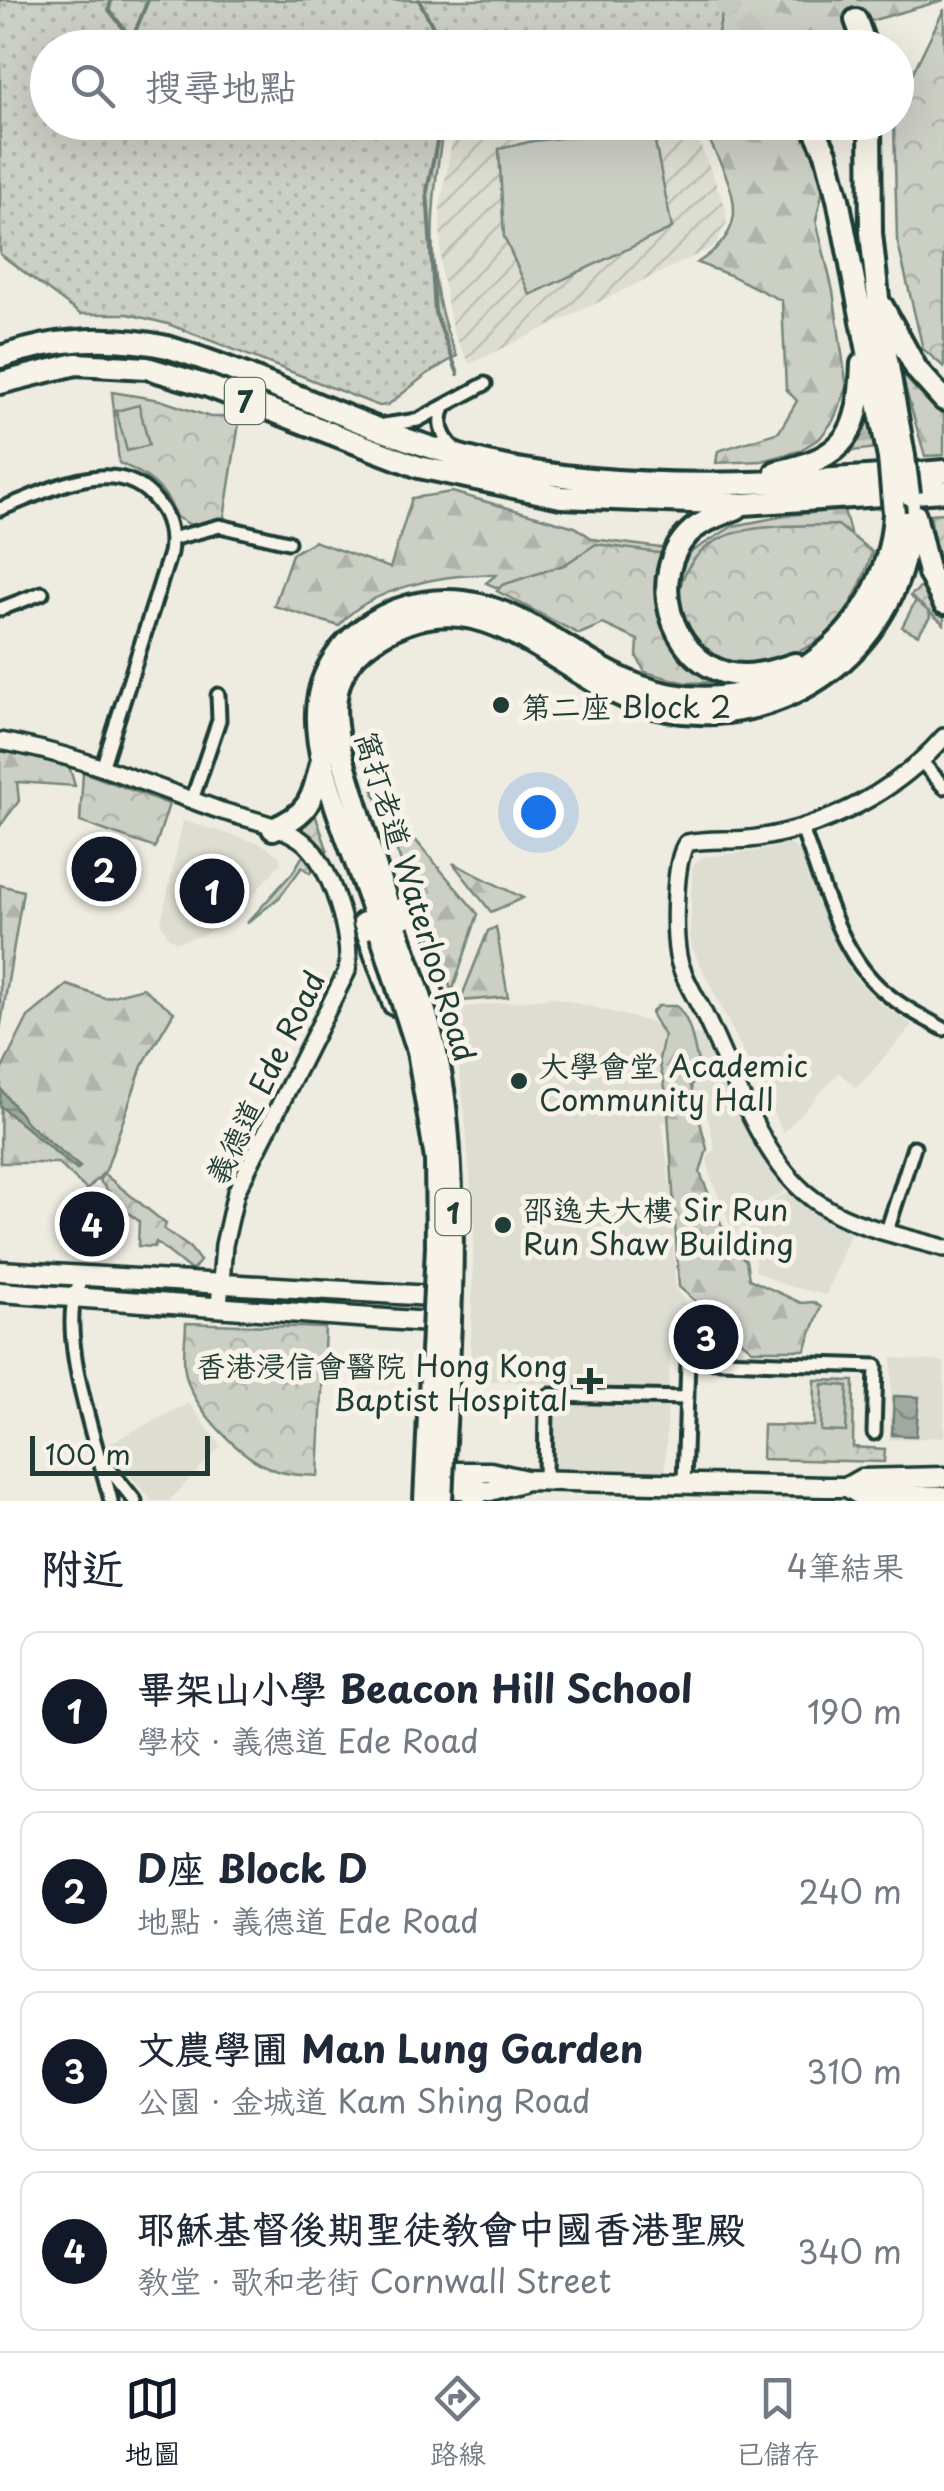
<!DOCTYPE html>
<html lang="zh-TW">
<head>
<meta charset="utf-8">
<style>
	:root { --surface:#fff; --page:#f2f2f3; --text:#1f2937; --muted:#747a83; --line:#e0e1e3; --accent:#111827 }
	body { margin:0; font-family:"Playpen Sans","LXGW WenKai TC",sans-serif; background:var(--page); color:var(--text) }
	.scale { position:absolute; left:30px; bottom:25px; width:180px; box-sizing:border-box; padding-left:10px; border:5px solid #1f3d34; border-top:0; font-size:28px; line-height:35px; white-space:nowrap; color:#1f3d34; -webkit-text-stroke:8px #f7f3e8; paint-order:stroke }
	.you { position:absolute; left:538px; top:812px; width:35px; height:35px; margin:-25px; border:8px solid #fff; border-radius:50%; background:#1a73e8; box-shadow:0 0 0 15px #1a73e833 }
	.badge { display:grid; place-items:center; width:65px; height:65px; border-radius:50%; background:var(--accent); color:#fff; font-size:32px; font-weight:700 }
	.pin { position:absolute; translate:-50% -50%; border:5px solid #fff; box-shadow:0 2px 10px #0006 }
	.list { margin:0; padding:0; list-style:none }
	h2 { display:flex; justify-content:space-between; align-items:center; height:130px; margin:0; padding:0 40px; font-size:42px }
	h2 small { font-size:32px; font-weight:400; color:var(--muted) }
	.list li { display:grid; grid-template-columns:65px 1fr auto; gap:30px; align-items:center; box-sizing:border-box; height:160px; margin:0 20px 20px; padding:0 20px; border:2px solid var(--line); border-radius:20px }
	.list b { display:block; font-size:38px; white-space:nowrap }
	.list p { margin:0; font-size:32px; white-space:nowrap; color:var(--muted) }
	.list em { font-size:32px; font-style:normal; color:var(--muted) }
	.icon { flex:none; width:55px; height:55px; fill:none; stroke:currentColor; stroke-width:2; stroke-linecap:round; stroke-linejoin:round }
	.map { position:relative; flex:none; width:944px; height:1501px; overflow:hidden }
	.search { position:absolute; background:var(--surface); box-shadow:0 10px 40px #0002; left:30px; right:30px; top:30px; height:110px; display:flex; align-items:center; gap:25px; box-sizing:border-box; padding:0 35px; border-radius:55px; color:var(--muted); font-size:38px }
	.sheet { height:850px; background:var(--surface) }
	nav { display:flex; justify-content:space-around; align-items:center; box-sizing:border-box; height:140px; border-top:2px solid var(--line); background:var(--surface); font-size:28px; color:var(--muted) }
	nav a { display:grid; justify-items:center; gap:5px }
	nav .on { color:var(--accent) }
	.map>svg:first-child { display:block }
</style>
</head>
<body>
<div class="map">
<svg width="944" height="1501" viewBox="0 0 944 1501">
	<defs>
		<pattern id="industrial-furrows" width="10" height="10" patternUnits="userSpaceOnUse" patternTransform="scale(2.5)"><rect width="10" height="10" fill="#ddddd2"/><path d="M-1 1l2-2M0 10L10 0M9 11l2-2" fill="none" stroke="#bdbfb5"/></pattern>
		<pattern id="grass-dots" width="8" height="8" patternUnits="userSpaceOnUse" patternTransform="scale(2.5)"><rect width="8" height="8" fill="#cccfc4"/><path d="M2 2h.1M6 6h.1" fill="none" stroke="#afb3a9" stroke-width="1.8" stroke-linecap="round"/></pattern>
		<pattern id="forest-firs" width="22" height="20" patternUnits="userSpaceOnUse" patternTransform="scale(2.5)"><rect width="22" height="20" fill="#cccfc4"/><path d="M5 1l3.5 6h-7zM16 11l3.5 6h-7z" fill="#afb3a9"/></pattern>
		<pattern id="park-crowns" width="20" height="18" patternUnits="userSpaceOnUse" patternTransform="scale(2.5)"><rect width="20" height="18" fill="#cccfc4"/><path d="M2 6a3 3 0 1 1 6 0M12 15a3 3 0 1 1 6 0" fill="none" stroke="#afb3a9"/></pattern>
		<pattern id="garden-furrows" width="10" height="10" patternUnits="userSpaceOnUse" patternTransform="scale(2.5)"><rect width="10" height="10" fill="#cccfc4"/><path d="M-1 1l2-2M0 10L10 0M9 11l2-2" fill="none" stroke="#afb3a9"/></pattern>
		<pattern id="water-waves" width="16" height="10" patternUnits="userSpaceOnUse" patternTransform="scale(2.5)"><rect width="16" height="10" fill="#9fa99f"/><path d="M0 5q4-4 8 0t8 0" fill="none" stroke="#818b82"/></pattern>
	</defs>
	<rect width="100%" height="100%" fill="#eeece1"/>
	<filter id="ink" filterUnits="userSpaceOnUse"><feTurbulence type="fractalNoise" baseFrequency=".01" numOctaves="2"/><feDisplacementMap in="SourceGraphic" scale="20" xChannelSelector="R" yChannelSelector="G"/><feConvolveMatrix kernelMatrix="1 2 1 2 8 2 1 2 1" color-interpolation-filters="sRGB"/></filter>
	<g filter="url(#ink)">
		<path fill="#ddddd2" d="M 183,821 L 262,844 L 279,856 L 281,863 L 230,920 L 203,935 L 177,942 L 168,937 L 161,923 Z
			M 790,844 L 802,852 L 822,908 L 854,977 L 881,1004 L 913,1025 L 857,1088 L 839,1073 L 783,1133 L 692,948 L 690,935 L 692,867 L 701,857 L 758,851 Z
			M 553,997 L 704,1036 L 771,1172 L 785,1191 L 745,1214 L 735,1237 L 711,1178 L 707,1158 L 715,1148 L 706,1111 L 662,1122 L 672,1200 L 675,1287 L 692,1312 L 706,1316 L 729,1330 L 748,1354 L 670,1353 L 665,1470 L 550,1469 L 552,1383 L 470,1380 L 474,1225 L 465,1113 L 453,1023 L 466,1007 Z
			M 787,1193 L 832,1221 L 852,1229 L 826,1295 L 784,1285 L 755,1271 L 755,1256 L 737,1238 L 746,1216 Z
			M 892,1358 L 944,1362 L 944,1437 L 890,1440 Z
			M 189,1403 L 221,1446 L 169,1501 L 152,1501 L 130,1475 L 110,1443 Z"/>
		<path fill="url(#industrial-furrows)" d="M 465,122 L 691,123 L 725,205 L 727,222 L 715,246 L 470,364 L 453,332 L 441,271 L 440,208 L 454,132 Z"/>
		<path fill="url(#grass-dots)" stroke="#76867c" stroke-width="2.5" d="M 0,0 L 725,0 L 715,47 L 48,48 L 48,122 L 444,123 C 431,202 422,281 457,356 L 427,374 L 388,405 L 379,406 L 168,324 L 128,314 L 80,314 L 0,254 Z"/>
		<path fill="url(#forest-firs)" stroke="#76867c" stroke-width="2.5" d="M 725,0 L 944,0 L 853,26 L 851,47 L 715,48 Z
			M 708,123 L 797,123 L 816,157 L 823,190 L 816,220 L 833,291 L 847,388 L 833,421 L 820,438 L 799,451 L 762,461 L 716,463 L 718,451 L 779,432 L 797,401 L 786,389 L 782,301 L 730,275 L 697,263 C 743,234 741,205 719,160 C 712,145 707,140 708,123 Z
			M 901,373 L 932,406 L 944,412 L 944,455 L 925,456 Z
			M 872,410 L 877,448 L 852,451 Z
			M 452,492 L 575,527 L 593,539 L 691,552 L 733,526 L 790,515 L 844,510 L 862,577 L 667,609 L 679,669 L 631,623 L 540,606 L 486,583 L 496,575 C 451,572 367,588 339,626 L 274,606 L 292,554 L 314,541 L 390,568 L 412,498 Z
			M 924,585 L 930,617 L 918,635 L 902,627 Z
			M 0,750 L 69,766 L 75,786 L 17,782 L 19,801 L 0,826 Z
			M 373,790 L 478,914 L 452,992 Z
			M 453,863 L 523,898 L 491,912 Z
			M 0,885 L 23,891 L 0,1030 Z
			M 496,927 L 508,997 L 460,1001 L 488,931 Z
			M 67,985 L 105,998 L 143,988 L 174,1012 L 142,1066 L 106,1170 L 87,1190 L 58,1163 L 0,1163 L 1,1071 L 28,1017 Z
			M 658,1006 L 676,1006 C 694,1022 692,1049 701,1070 L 691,1086 L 707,1149 L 700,1173 L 732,1250 L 746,1260 L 749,1279 L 801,1303 L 813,1302 L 821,1307 L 805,1350 L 752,1350 L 679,1287 L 667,1097 L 659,1060 L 664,1036 L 651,1013 Z"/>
		<path fill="url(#park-crowns)" stroke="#76867c" stroke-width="2.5" d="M 944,9 L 944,367 L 923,349 L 897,240 L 894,123 L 896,122 L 897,105 Z
			M 112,392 L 160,400 L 210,417 L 240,417 L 224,518 L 191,525 L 176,517 C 167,488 146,474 119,463 Z
			M 838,525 L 872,552 C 864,579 853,605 834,627 C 811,652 754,675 720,661 C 709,656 699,646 692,636 C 660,594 691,543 739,532 C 770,524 806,526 838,525 Z
			M 596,544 L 660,553 C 664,567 658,579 657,593 C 655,635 683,663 718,680 L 715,682 L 686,683 L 645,672 L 637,657 L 638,640 L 603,624 L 579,634 L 497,591 L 502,585 L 564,565 Z
			M 83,772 L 169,804 L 155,848 L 80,822 Z
			M 104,1174 L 166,1224 L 164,1229 L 190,1248 L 200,1261 L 192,1271 L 156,1242 L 154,1247 L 138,1246 L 139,1221 L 123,1209 L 99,1180 Z
			M 186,1323 L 325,1328 L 318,1476 C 303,1475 286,1475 272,1469 C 238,1456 191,1407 185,1371 C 182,1356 186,1338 186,1323 Z
			M 815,1380 L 854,1381 L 853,1447 L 885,1449 L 884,1462 L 762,1459 L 763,1425 L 814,1426 Z"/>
		<path fill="url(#garden-furrows)" stroke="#76867c" stroke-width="2.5" d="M 944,513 L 944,624 L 910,596 L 939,573 L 930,514 Z
			M 315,814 L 328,852 L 309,834 L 298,828 Z
			M 305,852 L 316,867 L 310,873 L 302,867 L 280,897 L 246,924 L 293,872 Z
			M 689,1329 C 710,1331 726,1332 735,1352 L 688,1348 Z"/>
		<path fill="#cccfc4" stroke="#76867c" stroke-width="2.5" d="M 589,135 L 654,137 L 672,228 L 530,295 L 504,237 L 499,149 L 533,141 Z
			M 139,405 L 149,445 L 127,451 L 116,411 Z
			M 823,1384 L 848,1386 L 846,1432 L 821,1431 Z"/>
		<path fill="url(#water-waves)" stroke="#6c7e74" stroke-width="2.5" d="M 0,1088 L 28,1124 L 80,1167 L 77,1170 L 0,1106 Z
			M 894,1396 L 919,1397 L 916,1436 L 892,1435 Z"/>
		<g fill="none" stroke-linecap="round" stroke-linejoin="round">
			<path stroke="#6c7e74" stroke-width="4" d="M 111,0 L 109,10 L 132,39
				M 419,0 L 444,48
				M 133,37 L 148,0
				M 441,122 L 427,191 L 435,312 L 458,374"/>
			<path stroke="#c5c9be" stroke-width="20" stroke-dasharray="20 10" stroke-linecap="butt" d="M 723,0 L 759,48
				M 845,0 L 856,20"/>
			<g stroke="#1f3d34" stroke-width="19">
				<path id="minor" d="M 445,406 C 436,423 442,438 456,450
					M 384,425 L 418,420 L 485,384
					M 0,509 C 48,492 117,450 157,502 C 169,516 173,535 170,553 L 103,765
					M 171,539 L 220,526 L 288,542
					M 0,609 L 42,593
					M 921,761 L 944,787
					M 192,800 L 219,720 L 218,695
					M 802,829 C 822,881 837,948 879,987 C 898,1005 922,1017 944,1029
					M 887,1231 L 914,1147
					M 86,1276 C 47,1310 100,1454 111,1501
					M 103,1461 L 135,1501
					M 545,1481 L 546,1402 L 550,1395 L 687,1398
					M 684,1484 L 688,1360 L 876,1366 L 874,1433"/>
			</g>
			<g stroke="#1f3d34" stroke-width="22">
				<path id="tertiary" d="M 944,737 C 896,792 828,827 757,838 C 734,842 709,838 687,843 C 673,861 674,933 678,956 C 682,977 697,999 706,1018 C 732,1072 759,1152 803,1191 C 842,1226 896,1234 944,1248
					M 0,741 C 77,754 146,784 219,810 C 246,819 284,825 305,843 C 331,866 353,938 347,971 L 236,1192 L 224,1245 L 219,1307"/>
			</g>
			<g stroke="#1f3d34" stroke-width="25">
				<path id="secondary" d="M 0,1271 L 449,1297
					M 0,1292 L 443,1323
					M 430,1472 L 490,1472 L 526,1480 L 827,1487 L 847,1487 L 861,1479 L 944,1477
					M 429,1487 L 490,1491 L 521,1482
					M 847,1487 L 860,1495 L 944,1496"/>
			</g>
			<g stroke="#1f3d34" stroke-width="25">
				<path id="primary" d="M 472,1501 L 482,1491"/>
			</g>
			<g stroke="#1f3d34" stroke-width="28">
				<path id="trunk" d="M 856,20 L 866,48
					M 811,122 L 826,153 L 838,199 L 889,458
					M 870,122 L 871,233 L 881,326 L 904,456
					M 882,306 L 917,370 L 944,400
					M 0,357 C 56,338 109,335 167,347 C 269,378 363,431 467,458 C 613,497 794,483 944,471
					M 0,383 L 76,364 L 147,368 L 208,386 L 419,467 L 561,497 L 744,504 L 944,491
					M 776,472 C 848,457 859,433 862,364
					M 737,508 C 721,515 701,521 689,533 C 647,575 669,657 726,673 C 748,679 774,671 795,664
					M 915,515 L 929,573 L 944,603
					M 273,829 C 310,813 312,800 321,763
					M 403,908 L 431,990 L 444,1045
					M 364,923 L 394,1004
					M 397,930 C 381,887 368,844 355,800 C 336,738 311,673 385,633 C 412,618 443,611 473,618 C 531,632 578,680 634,701 C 741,740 862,683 899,576 C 908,549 909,522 909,494
					M 381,934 C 369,898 356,862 343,827 C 317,752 290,677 371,623 C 403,602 443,596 480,605 C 539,620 585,667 642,687 C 763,730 888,639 894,513"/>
			</g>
			<use href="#minor" stroke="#f7f3e8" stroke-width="11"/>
			<use href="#tertiary" stroke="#f7f3e8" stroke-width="15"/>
			<use href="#secondary" stroke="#f7f3e8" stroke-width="18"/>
			<use href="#primary" stroke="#f7f3e8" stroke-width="18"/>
			<use href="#trunk" stroke="#f7f3e8" stroke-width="20"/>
			<g stroke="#1f3d34" stroke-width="28" stroke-linecap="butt">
				<path id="trunk-bridge" d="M 904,456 L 909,494
					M 889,458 L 894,513
					M 397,930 C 416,982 435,1035 443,1090 C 461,1226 447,1365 441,1501
					M 381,934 L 418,1051 L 436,1159 L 437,1246 L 425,1501"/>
			</g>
			<use href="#trunk-bridge" stroke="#f7f3e8" stroke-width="20"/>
		</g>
	</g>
	<g fill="#1f3d34" stroke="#f7f3e8" stroke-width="4">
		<circle cx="501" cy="705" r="10"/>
		<circle cx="519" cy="1081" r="10"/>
		<circle cx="503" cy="1225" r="10"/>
		<path d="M585 1366h10v10h10v10h-10v10h-10v-10h-10v-10h10z"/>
	</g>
	<g text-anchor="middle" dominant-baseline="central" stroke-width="10" stroke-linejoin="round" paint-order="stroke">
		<g fill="#f7f3e8" stroke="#60746a" stroke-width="2.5">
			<rect x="225" y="378" width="40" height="46" rx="8"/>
			<rect x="435.5" y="1189" width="35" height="46" rx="8"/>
		</g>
		<g font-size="28" font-weight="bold" fill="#1f3d34">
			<text x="245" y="401">7</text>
			<text x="453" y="1212">1</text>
		</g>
		<g font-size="30" fill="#1f3d34" stroke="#f7f3e8" text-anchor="start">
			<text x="521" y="705">第二座 Block 2</text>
			<text x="539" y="1064">大學會堂 Academic<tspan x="539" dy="34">Community Hall</tspan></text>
			<text x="523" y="1208">邵逸夫大樓 Sir Run<tspan x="523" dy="34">Run Shaw Building</tspan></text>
			<text x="568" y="1364" text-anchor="end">香港浸信會醫院 Hong Kong<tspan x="568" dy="34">Baptist Hospital</tspan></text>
		</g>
		<g font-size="30" fill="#1f3d34" stroke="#f7f3e8">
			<text transform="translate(417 896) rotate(73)">窩打老道 Waterloo Road</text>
			<text transform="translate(264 1077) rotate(-64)">義德道 Ede Road</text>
		</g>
	</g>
</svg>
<div class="scale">100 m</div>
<div class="you"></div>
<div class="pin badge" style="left:212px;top:891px">1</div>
<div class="pin badge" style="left:104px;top:869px">2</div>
<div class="pin badge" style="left:706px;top:1337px">3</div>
<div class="pin badge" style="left:92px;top:1224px">4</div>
<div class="search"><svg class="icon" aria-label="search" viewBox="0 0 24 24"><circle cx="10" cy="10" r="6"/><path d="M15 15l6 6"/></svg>搜尋地點</div>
</div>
<section class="sheet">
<h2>附近<small>4筆結果</small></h2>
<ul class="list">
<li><span class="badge">1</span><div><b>畢架山小學 Beacon Hill School</b><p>學校 · 義德道 Ede Road</p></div><em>190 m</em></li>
<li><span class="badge">2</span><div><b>D座 Block D</b><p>地點 · 義德道 Ede Road</p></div><em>240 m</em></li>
<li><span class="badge">3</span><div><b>文農學圃 Man Lung Garden</b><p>公園 · 金城道 Kam Shing Road</p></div><em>310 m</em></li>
<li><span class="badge">4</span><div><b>耶穌基督後期聖徒教會中國香港聖殿</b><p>教堂 · 歌和老街 Cornwall Street</p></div><em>340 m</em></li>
</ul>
</section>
<nav>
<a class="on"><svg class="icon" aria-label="map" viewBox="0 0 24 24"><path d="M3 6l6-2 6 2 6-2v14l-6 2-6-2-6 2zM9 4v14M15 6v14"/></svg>地圖</a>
<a><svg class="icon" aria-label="directions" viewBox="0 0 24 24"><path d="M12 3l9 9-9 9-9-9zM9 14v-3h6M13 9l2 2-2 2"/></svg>路線</a>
<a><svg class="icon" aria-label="saved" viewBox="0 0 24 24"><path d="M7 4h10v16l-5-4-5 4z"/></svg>已儲存</a>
</nav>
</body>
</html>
